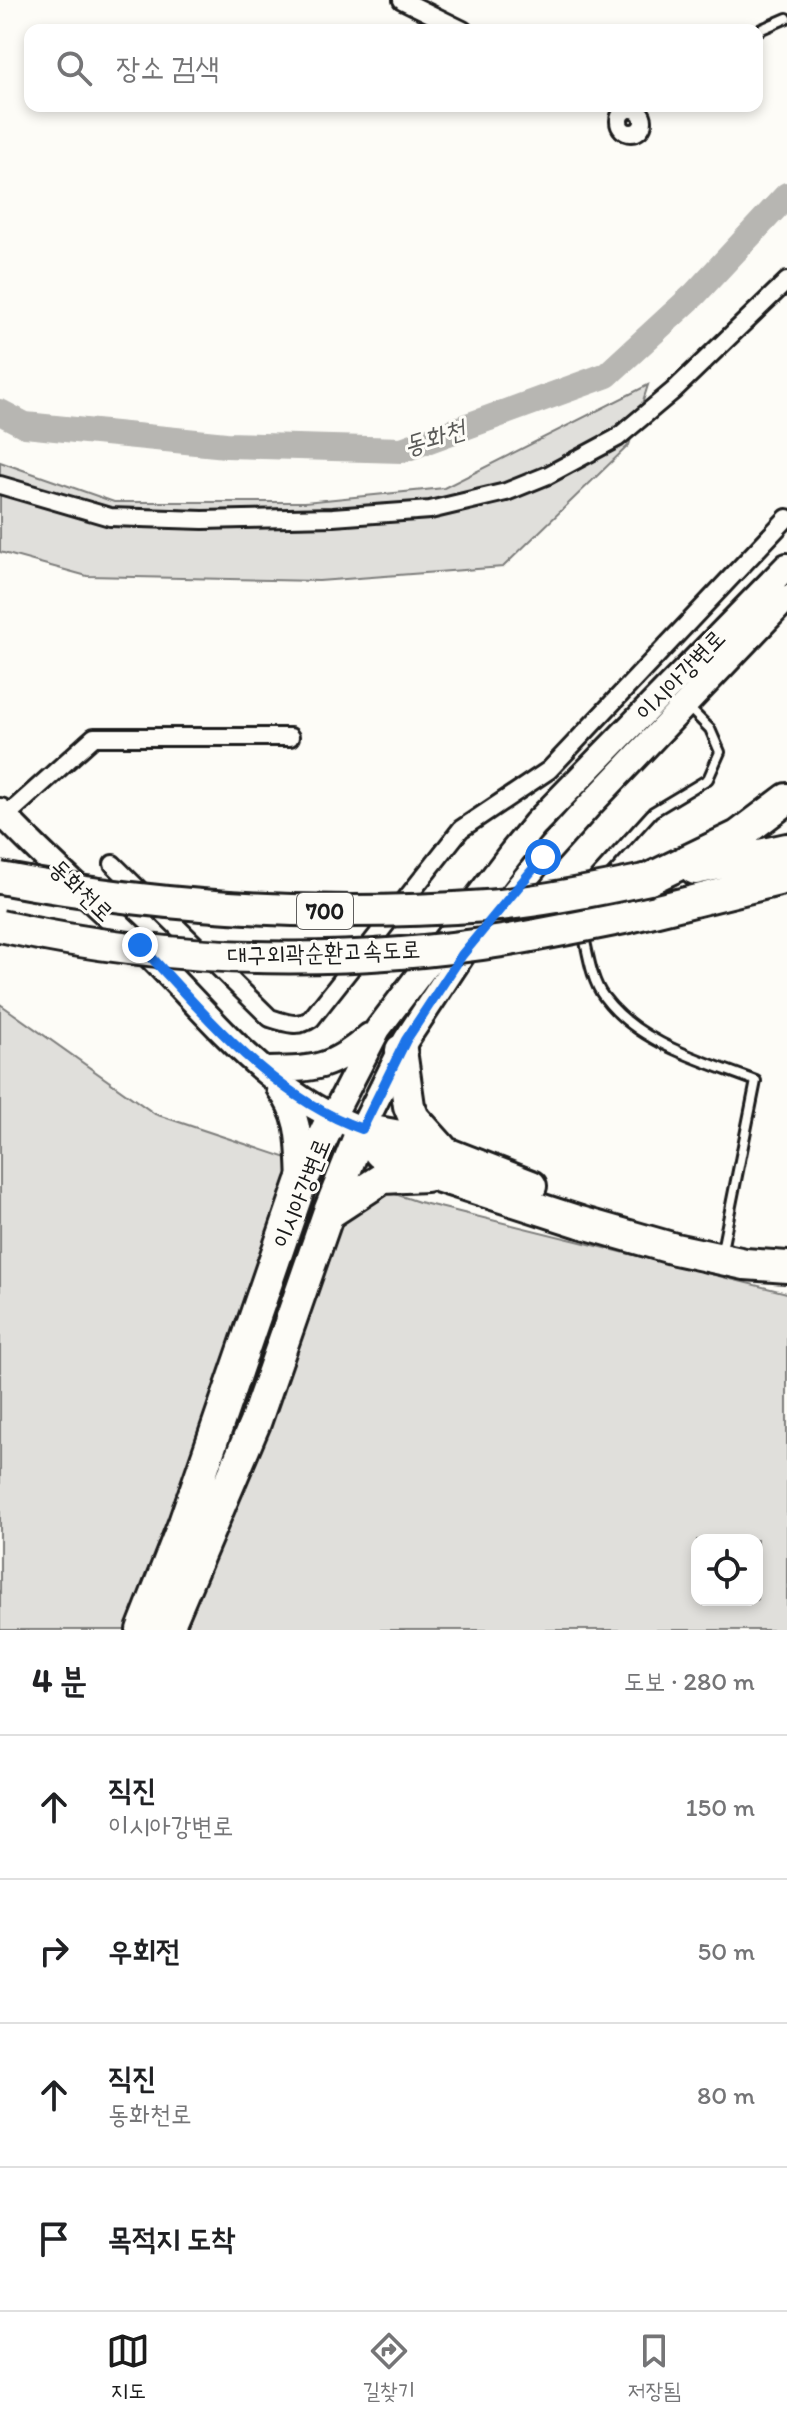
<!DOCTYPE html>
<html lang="ko">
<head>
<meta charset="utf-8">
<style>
	:root { --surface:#fff; --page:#f2f2f2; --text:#202124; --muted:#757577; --line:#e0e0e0; --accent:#1c1c1c }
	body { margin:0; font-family:Itim,"Poor Story",sans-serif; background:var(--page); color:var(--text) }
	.controls { position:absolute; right:24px; bottom:24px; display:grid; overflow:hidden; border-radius:16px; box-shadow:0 4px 12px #0003 }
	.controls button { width:72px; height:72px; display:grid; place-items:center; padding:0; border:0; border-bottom:2px solid var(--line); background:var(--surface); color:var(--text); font:40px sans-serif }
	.stop { position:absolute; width:24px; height:24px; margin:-18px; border:6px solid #1a73e8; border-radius:50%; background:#fff }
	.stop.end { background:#1a73e8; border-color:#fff; box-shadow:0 2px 8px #0008 }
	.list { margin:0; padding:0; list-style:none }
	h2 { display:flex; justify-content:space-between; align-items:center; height:104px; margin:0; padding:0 32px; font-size:34px }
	h2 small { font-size:26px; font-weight:400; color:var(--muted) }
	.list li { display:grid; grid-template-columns:52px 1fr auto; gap:24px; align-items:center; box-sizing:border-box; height:144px; padding:0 32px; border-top:2px solid var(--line) }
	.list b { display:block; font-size:30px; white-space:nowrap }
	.list p { margin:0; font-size:26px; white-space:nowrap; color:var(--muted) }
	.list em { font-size:26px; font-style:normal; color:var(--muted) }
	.icon { flex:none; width:44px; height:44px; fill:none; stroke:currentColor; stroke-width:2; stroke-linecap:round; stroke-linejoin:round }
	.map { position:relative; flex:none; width:787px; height:1630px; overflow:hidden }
	.search { position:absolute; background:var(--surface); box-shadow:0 4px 12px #0003; left:24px; right:24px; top:24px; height:88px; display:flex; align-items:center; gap:20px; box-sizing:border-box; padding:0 28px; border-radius:16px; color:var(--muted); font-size:30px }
	.sheet { height:680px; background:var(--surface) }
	nav { display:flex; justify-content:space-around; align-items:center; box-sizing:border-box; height:112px; border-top:2px solid var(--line); background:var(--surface); font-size:22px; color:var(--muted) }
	nav a { display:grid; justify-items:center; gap:4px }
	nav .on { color:var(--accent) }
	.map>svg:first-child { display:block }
</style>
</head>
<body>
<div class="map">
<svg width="787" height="1630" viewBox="0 0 787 1630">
	<rect width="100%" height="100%" fill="#fdfcf7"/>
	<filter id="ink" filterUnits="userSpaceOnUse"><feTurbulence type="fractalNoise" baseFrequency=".0125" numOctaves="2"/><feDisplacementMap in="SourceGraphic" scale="16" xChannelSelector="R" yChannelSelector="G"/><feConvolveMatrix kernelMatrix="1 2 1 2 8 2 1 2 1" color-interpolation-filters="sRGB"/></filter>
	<g filter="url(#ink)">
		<path fill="#e0dfdb" stroke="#7e7e7c" stroke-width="2" fill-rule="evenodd" d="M 648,385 L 629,445 L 503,567 L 319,581 L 87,576 L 0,552 L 0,462 L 114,502 L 305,502 L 444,488 Z
			M 0,1004 L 155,1114 L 419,1202 L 787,1293 L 787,1630 L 0,1630 ZM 697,1540 L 757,1540 L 757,1600 L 697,1600 Z"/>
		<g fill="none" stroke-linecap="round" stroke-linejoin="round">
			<path stroke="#b7b6b2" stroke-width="26" d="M 0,412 L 25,425 L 226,445 L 402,450 L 607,375 L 695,294 L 787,195"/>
			<g stroke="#1c1c1c" stroke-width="14">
				<path id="lane" d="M 757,31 L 787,18
					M 593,883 L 595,876 L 653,812 L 708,779 L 720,752 L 710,729 L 689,708
					M 583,932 C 588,953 591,980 604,997 C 639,1044 704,1061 756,1081 L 723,1245"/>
			</g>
			<g stroke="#1c1c1c" stroke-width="22">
				<path id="street" d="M 402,0 L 463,30
					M619 121a12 12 0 1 1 24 0a12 12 0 1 1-24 0Z
					M 0,485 L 110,517 L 203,520 L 333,517 L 430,510 L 506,492 L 548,475 L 617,438 L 673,391 L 787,281
					M 5,817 L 94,737 L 290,737
					M 113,864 L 270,1018 C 285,1023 298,1028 311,1019 L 461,829 L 549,770 L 787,518"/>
			</g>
			<g stroke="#1c1c1c" stroke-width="30">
				<path id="secondary" d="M 0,811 C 43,858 92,899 137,943 C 207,1010 267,1096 362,1129 L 406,1040 L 462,955 L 543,857 L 588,807 L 787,598
					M 266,1070 C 315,1069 331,1069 369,1036
					M 279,1088 C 302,1118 299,1146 301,1182
					M 332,1118 L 378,1029 L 512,852 L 535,824 L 787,566"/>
			</g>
			<g stroke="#1c1c1c" stroke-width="36">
				<path id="highway" d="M 695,869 L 787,849
					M 649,879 L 738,836 L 787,799
					M 629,917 L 787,878
					M 401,1050 L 409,1106 L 414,1118 L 441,1148
					M 362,1129 L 380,1153 L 440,1177 L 580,1222 L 675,1249 L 745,1264 L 787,1267
					M 362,1129 L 405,1137 L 531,1186
					M 328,1214 L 383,1178 L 426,1176
					M 142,1630 L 184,1523 L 301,1183 L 332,1118
					M 167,1630 L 255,1423 L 328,1214 L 362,1129"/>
			</g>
			<use href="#lane" stroke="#fdfcf7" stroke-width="8"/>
			<use href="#street" stroke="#fdfcf7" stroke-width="16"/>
			<use href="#secondary" stroke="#fdfcf7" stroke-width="24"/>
			<use href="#highway" stroke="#fdfcf7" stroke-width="30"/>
			<g stroke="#1c1c1c" stroke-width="36" stroke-linecap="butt">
				<path id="highway-bridge" d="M 0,878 C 160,908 324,918 486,906 C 538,902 598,890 649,879
					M 0,926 C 168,963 339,967 509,940 C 549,933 589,925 629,917"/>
			</g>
			<use href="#highway-bridge" stroke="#fdfcf7" stroke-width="30"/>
		</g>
	</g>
	<g fill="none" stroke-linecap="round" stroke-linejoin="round" filter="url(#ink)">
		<path stroke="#1a73e8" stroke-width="10" d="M 140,945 C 204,1013 271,1097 362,1129 L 406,1040 L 462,955 L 543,857"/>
	</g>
	<g text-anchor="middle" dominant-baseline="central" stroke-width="6" stroke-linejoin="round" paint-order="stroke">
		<rect fill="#fdfcf7" stroke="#605f5e" stroke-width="2" x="297" y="893" width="56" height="36" rx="6"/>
		<g font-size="22" font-weight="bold" fill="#1c1c1c">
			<text x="325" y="911">700</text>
		</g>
		<g font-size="24" fill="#1c1c1c" stroke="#fdfcf7">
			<text transform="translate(680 675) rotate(-46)">이시아강변로</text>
			<text transform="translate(82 890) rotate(44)">동화천로</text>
			<text transform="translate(324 952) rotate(-2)">대구외곽순환고속도로</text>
			<text transform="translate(301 1193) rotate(-68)">이시아강변로</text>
		</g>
		<g font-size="26" font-style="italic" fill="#5a5a58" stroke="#fdfcf7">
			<text transform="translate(434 437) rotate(-17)">동화천</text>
		</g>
	</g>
</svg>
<div class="controls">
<button><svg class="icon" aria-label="locate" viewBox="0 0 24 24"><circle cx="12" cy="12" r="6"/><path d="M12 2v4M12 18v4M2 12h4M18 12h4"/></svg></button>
</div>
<div class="stop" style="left:543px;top:857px"></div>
<div class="stop end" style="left:140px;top:945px"></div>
<div class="search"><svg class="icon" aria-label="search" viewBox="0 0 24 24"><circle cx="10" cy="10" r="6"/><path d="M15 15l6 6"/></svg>장소 검색</div>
</div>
<section class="sheet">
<h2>4 분<small>도보 · 280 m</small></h2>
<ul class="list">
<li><svg class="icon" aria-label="ahead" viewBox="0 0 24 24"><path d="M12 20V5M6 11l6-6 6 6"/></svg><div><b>직진</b><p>이시아강변로</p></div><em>150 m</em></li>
<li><svg class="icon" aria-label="right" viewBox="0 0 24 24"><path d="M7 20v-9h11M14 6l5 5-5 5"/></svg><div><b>우회전</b></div><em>50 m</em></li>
<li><svg class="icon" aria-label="ahead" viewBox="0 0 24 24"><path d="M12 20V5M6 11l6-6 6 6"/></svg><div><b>직진</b><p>동화천로</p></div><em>80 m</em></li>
<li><svg class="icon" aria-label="arrive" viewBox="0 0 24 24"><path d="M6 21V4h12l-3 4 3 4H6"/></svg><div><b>목적지 도착</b></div></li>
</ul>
</section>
<nav>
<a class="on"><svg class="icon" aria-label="map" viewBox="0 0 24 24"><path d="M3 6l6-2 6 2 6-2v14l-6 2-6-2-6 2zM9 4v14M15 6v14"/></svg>지도</a>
<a><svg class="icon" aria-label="directions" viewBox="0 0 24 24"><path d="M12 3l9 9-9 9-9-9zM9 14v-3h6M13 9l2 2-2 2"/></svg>길찾기</a>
<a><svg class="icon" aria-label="saved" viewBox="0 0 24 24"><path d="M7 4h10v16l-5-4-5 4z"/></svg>저장됨</a>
</nav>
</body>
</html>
